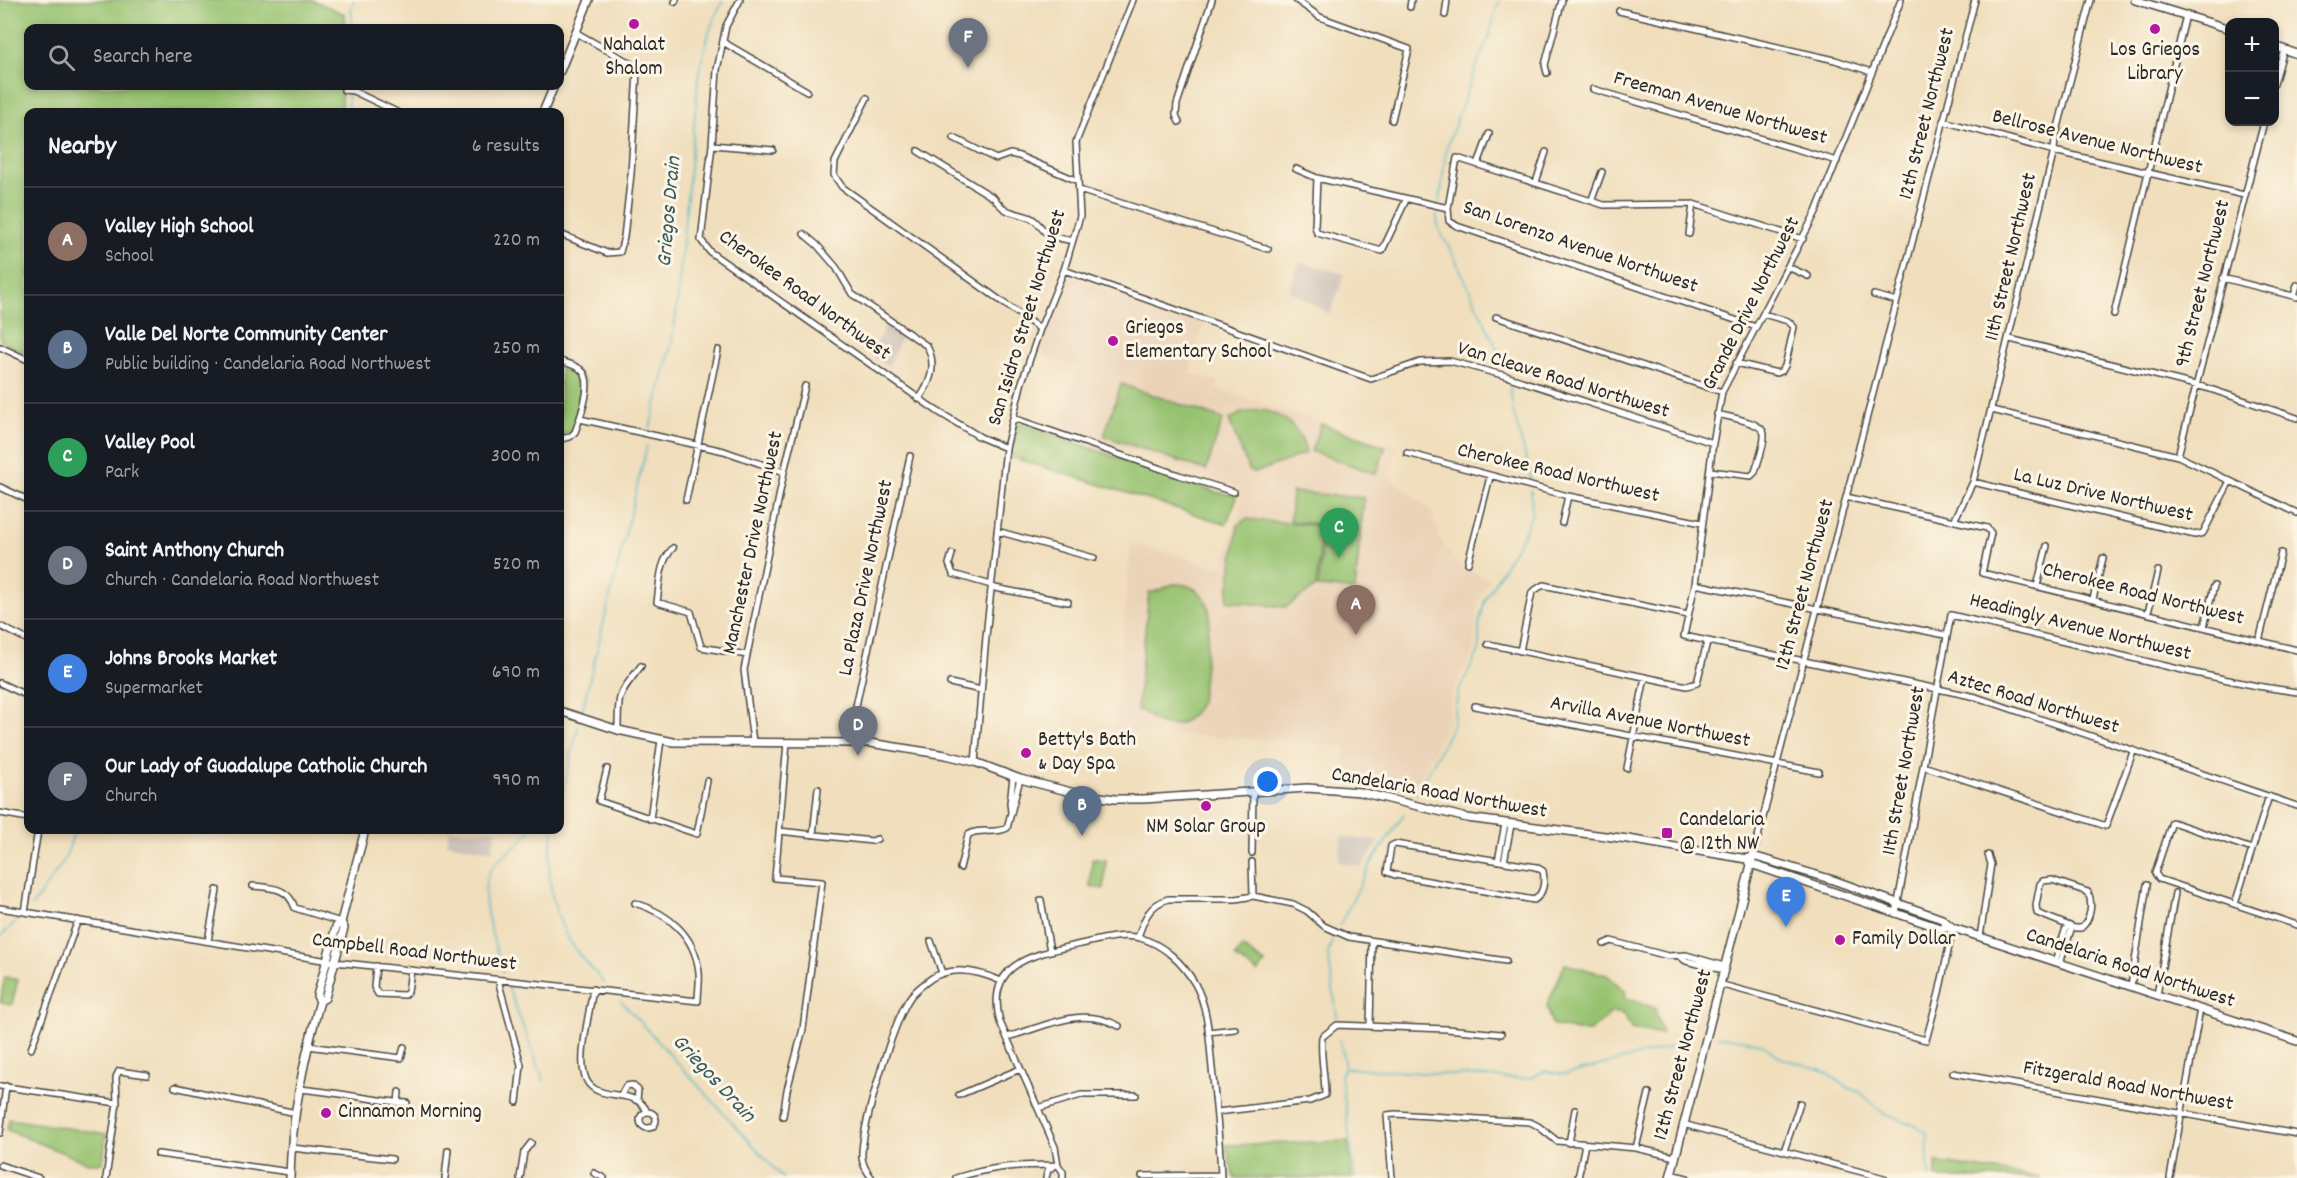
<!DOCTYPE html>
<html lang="en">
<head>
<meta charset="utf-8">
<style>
	:root { --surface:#171b24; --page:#242831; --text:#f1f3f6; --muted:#9ea1a6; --line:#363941; --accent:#1a73e8 }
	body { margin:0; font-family:Dekko,sans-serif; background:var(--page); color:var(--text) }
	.controls { position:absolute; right:18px; top:18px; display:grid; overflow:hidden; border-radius:12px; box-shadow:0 3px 9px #0003 }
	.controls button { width:54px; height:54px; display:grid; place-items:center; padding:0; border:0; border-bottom:2px solid var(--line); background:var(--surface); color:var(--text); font:30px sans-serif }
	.you { position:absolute; left:1268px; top:782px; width:21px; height:21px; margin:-15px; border:4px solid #fff; border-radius:50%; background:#1a73e8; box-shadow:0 0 0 9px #1a73e833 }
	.badge { display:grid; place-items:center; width:39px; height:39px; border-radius:50%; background:var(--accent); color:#fff; font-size:20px; font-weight:700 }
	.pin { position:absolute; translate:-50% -50px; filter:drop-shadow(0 2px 3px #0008) }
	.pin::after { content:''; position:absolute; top:32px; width:21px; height:18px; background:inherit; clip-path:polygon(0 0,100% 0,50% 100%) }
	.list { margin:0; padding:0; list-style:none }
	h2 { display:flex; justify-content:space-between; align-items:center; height:78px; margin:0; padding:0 24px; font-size:26px }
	h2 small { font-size:20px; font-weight:400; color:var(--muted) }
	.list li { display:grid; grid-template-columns:39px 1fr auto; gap:18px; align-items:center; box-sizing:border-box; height:108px; padding:0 24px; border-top:2px solid var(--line) }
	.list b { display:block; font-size:22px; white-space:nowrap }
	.list p { margin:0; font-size:20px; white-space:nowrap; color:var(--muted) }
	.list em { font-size:20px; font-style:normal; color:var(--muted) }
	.icon { flex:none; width:33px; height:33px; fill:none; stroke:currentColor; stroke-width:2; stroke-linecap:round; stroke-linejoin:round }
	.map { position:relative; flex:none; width:2297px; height:1178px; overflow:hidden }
	.search { position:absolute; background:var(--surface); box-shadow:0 3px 9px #0003; left:24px; top:24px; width:540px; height:66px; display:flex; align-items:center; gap:15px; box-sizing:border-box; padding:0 21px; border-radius:12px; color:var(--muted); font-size:22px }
	.panel { position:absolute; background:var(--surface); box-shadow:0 3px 9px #0003; left:24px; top:108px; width:540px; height:726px; border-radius:12px }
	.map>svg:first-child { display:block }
</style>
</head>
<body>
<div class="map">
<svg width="2297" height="1178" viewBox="0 0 2297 1178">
	<rect width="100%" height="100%" fill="#fcf5e5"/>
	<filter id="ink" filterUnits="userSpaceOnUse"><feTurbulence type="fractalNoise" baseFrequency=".0167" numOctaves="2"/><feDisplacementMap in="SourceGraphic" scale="12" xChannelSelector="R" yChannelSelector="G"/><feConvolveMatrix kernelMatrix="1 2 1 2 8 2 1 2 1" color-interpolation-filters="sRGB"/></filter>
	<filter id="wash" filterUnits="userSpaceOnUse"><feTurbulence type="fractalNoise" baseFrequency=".008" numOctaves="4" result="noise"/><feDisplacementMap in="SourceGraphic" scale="24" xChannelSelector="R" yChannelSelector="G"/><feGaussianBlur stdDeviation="1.35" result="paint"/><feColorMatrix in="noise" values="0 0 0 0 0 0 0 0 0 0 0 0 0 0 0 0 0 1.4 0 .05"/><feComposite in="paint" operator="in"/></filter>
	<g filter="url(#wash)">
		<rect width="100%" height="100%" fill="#f0debc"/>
		<path fill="#ebd3b8" d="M 1067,275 L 1204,324 L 1189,373 L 1218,382 L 1213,396 L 1221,398 L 1214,395 L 1216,389 L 1398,446 L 1389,477 L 1431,511 L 1440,540 L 1463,569 L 1490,579 L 1481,594 L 1476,617 L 1473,652 L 1452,694 L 1449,722 L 1412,792 L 1345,779 L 1346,746 L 1114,730 L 1131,543 L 1221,568 L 1241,504 L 1235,463 L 1237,487 L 1062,428 L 1078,368 L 1040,353 Z"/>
		<path fill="#cdc2b9" d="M 1300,262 L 1345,274 L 1330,314 L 1289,290 Z
			M 886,325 L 902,336 L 888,367 L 871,355 Z
			M 449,830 L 496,830 L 492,851 L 446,843 Z
			M 1342,837 L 1380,841 L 1361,867 L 1338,862 Z"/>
		<path fill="#96c26f" stroke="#60764d" stroke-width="1.5" d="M 0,0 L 312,0 L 345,14 L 345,28 L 28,28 L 28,86 L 342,86 L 341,112 L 28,112 L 28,354 L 0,341 Z
			M 563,366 L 579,373 L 585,382 L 574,428 L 569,433 L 560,435 L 560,367 Z
			M 1121,384 L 1223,419 L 1206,470 L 1104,436 Z
			M 1261,410 C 1285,414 1301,429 1306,453 L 1255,473 L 1249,470 L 1229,420 L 1241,413 Z
			M 1020,423 L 1215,492 L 1235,495 L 1236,500 L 1226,524 L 1011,457 L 1015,424 Z
			M 1321,424 L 1386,447 L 1376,474 L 1311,451 Z
			M 1292,492 L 1364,498 L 1355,590 L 1318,587 L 1324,526 L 1344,527 L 1290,521 Z
			M 1246,519 L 1322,526 L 1316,587 L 1286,607 L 1227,601 L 1238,525 Z
			M 1173,584 C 1194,583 1208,595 1210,616 L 1201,702 C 1192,718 1177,732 1157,722 C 1149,719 1146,711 1137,710 L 1149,592 C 1158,593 1164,587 1173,584 Z
			M 1092,859 L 1106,860 L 1104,889 L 1090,887 Z
			M 1242,947 L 1265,963 L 1258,973 L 1235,957 Z
			M 1565,964 L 1607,975 L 1625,991 L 1626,998 L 1655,1008 L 1662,1034 L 1631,1029 L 1624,1014 L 1612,1012 L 1590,1031 L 1577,1031 L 1552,1025 L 1547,1005 Z
			M 5,977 L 18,980 L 12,1004 L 10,1005 L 0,1002 Z
			M 9,1119 L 106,1134 L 103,1163 L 88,1163 L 7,1130 Z
			M 1348,1141 L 1352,1178 L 1234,1178 L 1226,1145 Z
			M 1936,1162 L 2040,1178 L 1936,1178 Z"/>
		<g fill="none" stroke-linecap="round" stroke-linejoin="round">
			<path stroke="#49b7c3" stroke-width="1.5" d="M 353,28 L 351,10 L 354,0
				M 347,112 L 348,94
				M 1440,202 L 1446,149 L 1479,59 L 1488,40 L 1499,0
				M 1437,215 L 1438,228 L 1453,254 L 1503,362
				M 1510,387 L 1513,411 L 1528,465 L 1531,481
				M 650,428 L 672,342 L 676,314 L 699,71 L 710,29 L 723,0
				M 582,711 L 647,446
				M 1417,794 L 1453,724 L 1458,692 L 1479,651 L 1479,625 L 1485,599 L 1522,537 L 1532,513 L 1531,490
				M 560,804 L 578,727
				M 554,830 C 544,872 550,912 575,949 C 583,961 596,971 604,984
				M 32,906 L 65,859 L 75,830
				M 1340,925 L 1370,865 L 1404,814
				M 0,937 L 20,918
				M 1332,941 L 1328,953 L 1337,1017
				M 503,972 C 496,946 475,893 491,869 C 502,854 522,845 530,830
				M 508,987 L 544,1081
				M 621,1001 L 783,1178
				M 1717,1036 L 1760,1043 L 1783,1059 L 1820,1069 L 1849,1088 L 1860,1092 L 1884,1114 L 1917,1126 L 1927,1133 L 1929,1178
				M 1340,1039 L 1345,1068 L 1522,1079 L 1530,1078 L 1545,1071 L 1560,1074 L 1567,1074 L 1683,1044
				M 1344,1068 L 1341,1075 L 1355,1178"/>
		</g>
	</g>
	<g filter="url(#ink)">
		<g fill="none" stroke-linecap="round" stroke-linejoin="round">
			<g stroke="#494641" stroke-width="8">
				<path id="minor" d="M 740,0 L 726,26 L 717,70 L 712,145 L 701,240 L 710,252 L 937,411 L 980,437 L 1006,448
					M 1296,0 L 1320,17 L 1409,49 L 1392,120
					M 1901,0 L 1816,212 L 1722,392 L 1713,443 L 1695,584 L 1684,636 L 1976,697 L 2297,806
					M 675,2 L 676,0
					M 1410,7 L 1411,0
					M 1619,11 L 1835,60 L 1872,72
					M 1445,15 L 1447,0
					M 723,42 L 807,91
					M 1547,73 L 1545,65 L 1562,0
					M 2274,84 L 2284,49
					M 1593,89 L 1837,161
					M 344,90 L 353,91 L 397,112
					M 867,98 L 835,162 L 834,175 L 842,187 L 1040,329
					M 1943,121 L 2054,151 L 2244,195
					M 1179,122 L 1176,115 L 1177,104 L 1212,0
					M 954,138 L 996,159 L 1010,154 L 1019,156 L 1078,181
					M 712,145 L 773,150
					M 918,151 L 994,198 C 1007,216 1015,211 1031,218 C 1039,222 1042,231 1049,235 C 1056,238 1065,239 1072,241
					M 1478,164 L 1489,134
					M 1296,169 L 1317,178 L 1448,208 L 1449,221 L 1457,226 L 1756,327
					M 1317,178 L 1315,227 L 1317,233 L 1382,251 L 1406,200
					M 1536,182 L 1546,152
					M 1079,190 L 1268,249
					M 1592,199 L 1602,172
					M 1448,208 L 1457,158 L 1604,205 L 1693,204 L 1803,239
					M 560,234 L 607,253 L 620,252 L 624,237 L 631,174 L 637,71 L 630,63 L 575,32
					M 804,234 L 817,245 L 836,267 L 852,294 L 927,346 C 937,365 931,382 919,399
					M 1689,234 L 1693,204
					M 1788,267 L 1808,276
					M 1064,270 L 1371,379 L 1420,362 L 1450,361 L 1506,376 L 1713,443
					M 2223,278 L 2297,297
					M 1874,295 L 1897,301
					M 2294,296 L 2297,285
					M 2114,314 L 2186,15
					M 1496,317 L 1722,392
					M 2010,339 L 2207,388 L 2297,418
					M 0,347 L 28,360
					M 560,361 C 566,363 576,365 581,370 C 595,380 580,418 575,432 L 570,437 L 560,439
					M 1736,363 L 1777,373 L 1782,371 L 1785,366 L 1794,327 L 1788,321 L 1763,314
					M 1992,410 L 2178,456 L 2297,513
					M 1013,418 L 1179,475 L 1234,492
					M 580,419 L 724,451 L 784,472
					M 1407,453 L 1568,496 L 1702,523
					M 2178,456 L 2264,122
					M 1710,471 L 1751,476 L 1755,472 C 1758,461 1765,445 1764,434 C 1763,422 1728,417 1717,414
					M 1973,482 L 2195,535 L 2203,533 L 2230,481
					M 0,487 L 28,500
					M 1846,497 L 1987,528 L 1991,533 L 1982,573 L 2297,650
					M 686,500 L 718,350
					M 1955,519 L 1973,482 L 2054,151 L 2055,139 L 2091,0
					M 1562,523 L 1568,496
					M 997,531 L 1094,558
					M 673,548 C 659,562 660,583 657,602 L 691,612 L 701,647 L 747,655
					M 952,554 L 949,564 L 953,574 L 991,585 L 995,588 L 1068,602
					M 1468,563 L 1490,477
					M 1695,584 L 1945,635
					M 2037,586 L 2047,546
					M 2093,599 L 2103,558
					M 2148,613 L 2158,571
					M 0,626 L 28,640
					M 2204,627 L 2214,586
					M 2259,641 L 2281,553
					M 1488,644 L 1687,686 L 1697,683 L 1707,642
					M 1520,651 L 1532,592 L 1543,585 L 1688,615
					M 0,683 L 28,696
					M 950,683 L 981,690
					M 1475,706 L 1819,772
					M 618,730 C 618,692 618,696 641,666
					M 753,742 L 744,670 L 784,472 L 805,386
					M 848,743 L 910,456
					M 975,762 L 986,637 L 1006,448 L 1021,385 L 1040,329 L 1064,270 L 1080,216 L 1076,142 L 1133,0
					M 1923,766 L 2106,826 L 2133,752
					M 1627,768 L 1645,677
					M 607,769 L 599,801 L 697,834 L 707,781
					M 1011,812 L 1010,803 L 1013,777
					M 0,813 L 28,818
					M 650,819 L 661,740
					M 779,831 L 872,841 L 877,839
					M 813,835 L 818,789
					M 1395,844 L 1536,867 L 1543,871 C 1545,881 1544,894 1534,900 L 1395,875 L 1387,872 L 1391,846 Z
					M 2252,849 L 2172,822 L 2155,873 L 2159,879 L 2297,925
					M 1252,853 L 1253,791
					M 1753,856 L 1975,0
					M 1498,861 L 1505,824
					M 1252,862 L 1253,896
					M 1504,862 L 1511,825
					M 960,868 L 968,835 C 979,827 995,835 1007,828 L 1020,779
					M 2052,880 L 2088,892 C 2093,903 2091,920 2081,928 L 2075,928 L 2037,913 L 2036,905 L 2040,884 L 2043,881 Z
					M 253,886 C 272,888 288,887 295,908 L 341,922
					M 1041,900 L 1050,951
					M 2235,904 L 2269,796
					M 0,908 L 335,962 L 698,1001 C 698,991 700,982 699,972 C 695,935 668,913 635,903
					M 25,912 L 38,830
					M 1896,913 L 1951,615 L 2195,673 L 2257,686 L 2297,692
					M 1138,937 C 1144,919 1149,905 1168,899 L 1236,899 L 1253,896 L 1293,904 L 1307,911 L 1324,926 L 1349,937 L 1506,961
					M 1980,937 L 1991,864 L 1988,855
					M 208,941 L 217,890
					M 931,941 L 942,973
					M 1604,944 L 1611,941 L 1668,956 L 1686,955 L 1724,966
					M 1679,956 L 1686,961 L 1723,970
					M 2055,961 L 2067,925
					M 2060,963 L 2072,927
					M 376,966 L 374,987 L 378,994 L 405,995 L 408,992 L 411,970
					M 498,980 L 521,1065 L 517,1102
					M 1719,984 L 1926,1040 L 1939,993 L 1953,928
					M 2131,986 L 2147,885
					M 593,989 C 590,1010 579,1054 584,1073 C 591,1107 636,1084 647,1112
					M 2157,995 L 2175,893
					M 1370,1025 L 1372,942
					M 1208,1032 L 1235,1029
					M 1007,1037 C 1046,1027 1079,1005 1119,1026
					M 308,1046 L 401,1058 L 404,1047
					M 31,1049 L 78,920
					M 1953,1073 L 2297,1134
					M 0,1086 L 117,1103
					M 175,1087 L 296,1113
					M 299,1089 C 336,1092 371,1100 407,1103
					M 621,1095 L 626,1086 L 632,1085 L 638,1090 L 637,1100
					M 959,1095 L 1020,1069
					M 398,1103 L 399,1092
					M 1038,1108 L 1081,1095 L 1136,1095
					M640 1120a8 8 0 1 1 16 0a8 8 0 1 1-16 0Z
					M 1217,1112 L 1310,1101 L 1325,1095 C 1325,1075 1320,1056 1322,1037 L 1337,1025 L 1447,1029 L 1501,1034
					M 783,1116 L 787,1090 L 803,1029 L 822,882 L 775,878 L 787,743
					M 1683,1124 L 1884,1178
					M 0,1133 L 6,1086
					M 1569,1143 L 1575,1110
					M 292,1148 L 392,1159
					M 1636,1148 L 1649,1093
					M 1784,1151 L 1800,1103
					M 158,1154 L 290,1172
					M 0,1165 L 39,1178
					M 594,1173 L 604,1178
					M 1670,1174 L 1687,1178
					M 1142,1176 L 1221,1175
					M 106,1178 L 117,1103 L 116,1077 L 119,1071 L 147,1075
					M 445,1178 L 448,1150
					M 520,1178 L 524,1152 L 531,1143
					M 872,1178 C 867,1172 863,1166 862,1158 C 860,1131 894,1018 911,996 C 916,990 925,983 932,978 C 954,965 979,971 1001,981
					M 956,1178 C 994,1166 1018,1165 1058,1165
					M 1046,1178 L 1048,1170 L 1056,1165
					M 1063,1178 L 1063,1172 L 1058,1165 L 1055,1147 L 1000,1022 C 984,961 1036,954 1081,944 C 1099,940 1121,933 1140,938 C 1163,944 1183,963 1195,984 C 1209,1009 1209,1040 1212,1068 C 1216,1105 1220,1141 1221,1178
					M 1392,1178 L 1387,1115 L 1395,1114 L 1530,1122 L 1538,1126 L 1557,1141 L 1636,1148 L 1675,1157
					M 1578,1178 L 1585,1144
					M 2170,1178 L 2200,1009"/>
			</g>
			<g stroke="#494641" stroke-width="10">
				<path id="major" d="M 2135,0 L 2230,29
					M 2274,46 L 2297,54
					M 560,71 L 589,0
					M 543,112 L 554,86
					M 560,711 L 618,730 L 673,742 L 870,743 L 946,755 L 975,762 L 1020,779 L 1079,794 L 1115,799 L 1144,799 L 1307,788 L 1360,792 L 1467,818 L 1628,839 L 1747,859 L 1753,856 L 1833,880 L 1942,919 L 1953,928
					M 1747,859 L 1751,864 L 1940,928 L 1953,928 L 2297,1041
					M 320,1001 L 325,998 L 344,928 L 341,922
					M 290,1178 C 291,1118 304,1059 320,1001 L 317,996 L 336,927 L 341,922 L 365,830
					M 1670,1178 L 1752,861"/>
			</g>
			<use href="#minor" stroke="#fff" stroke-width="5"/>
			<use href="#major" stroke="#fff" stroke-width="7"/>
		</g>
	</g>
	<g fill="#b5179e" stroke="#fcf5e5" stroke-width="2">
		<circle cx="634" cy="24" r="6"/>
		<circle cx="2155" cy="29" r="6"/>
		<circle cx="1113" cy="341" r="6"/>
		<circle cx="1026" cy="753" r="6"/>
		<circle cx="1206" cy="806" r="6"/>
		<rect x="1661" y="827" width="12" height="12" rx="3"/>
		<circle cx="1840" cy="940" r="6"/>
		<circle cx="326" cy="1113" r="6"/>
	</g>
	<g text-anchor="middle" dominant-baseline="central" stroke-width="6" stroke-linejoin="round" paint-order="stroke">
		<g font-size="21" fill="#2b2b2b" stroke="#fcf5e5" text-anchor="start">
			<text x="634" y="46" text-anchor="middle">Nahalat<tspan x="634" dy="24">Shalom</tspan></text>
			<text x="2155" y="51" text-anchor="middle">Los Griegos<tspan x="2155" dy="24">Library</tspan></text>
			<text x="1125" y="329">Griegos<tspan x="1125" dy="24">Elementary School</tspan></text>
			<text x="1038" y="741">Betty's Bath<tspan x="1038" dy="24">&amp; Day Spa</tspan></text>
			<text x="1679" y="821">Candelaria<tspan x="1679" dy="24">@ 12th NW</tspan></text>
			<text x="1206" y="828" text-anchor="middle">NM Solar Group</text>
			<text x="1852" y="940">Family Dollar</text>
			<text x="338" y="1113">Cinnamon Morning</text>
		</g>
		<g font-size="21" fill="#2b2b2b" stroke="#fcf5e5">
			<text transform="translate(1720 109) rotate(16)">Freeman Avenue Northwest</text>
			<text transform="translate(1928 114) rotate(-76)">12th Street Northwest</text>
			<text transform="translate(2097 143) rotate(14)">Bellrose Avenue Northwest</text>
			<text transform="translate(1580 248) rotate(19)">San Lorenzo Avenue Northwest</text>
			<text transform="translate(2012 257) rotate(-77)">11th Street Northwest</text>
			<text transform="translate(2204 284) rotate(-76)">9th Street Northwest</text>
			<text transform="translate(804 296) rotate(36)">Cherokee Road Northwest</text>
			<text transform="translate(1752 304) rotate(-63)">Grande Drive Northwest</text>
			<text transform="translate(1028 318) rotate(-73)">San Isidro Street Northwest</text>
			<text transform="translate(1563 381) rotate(17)">Van Cleave Road Northwest</text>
			<text transform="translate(1558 474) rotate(13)">Cherokee Road Northwest</text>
			<text transform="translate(2103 496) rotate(13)">La Luz Drive Northwest</text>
			<text transform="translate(754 543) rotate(-78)">Manchester Drive Northwest</text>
			<text transform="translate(867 578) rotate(-78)">La Plaza Drive Northwest</text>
			<text transform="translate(1806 585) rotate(-75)">12th Street Northwest</text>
			<text transform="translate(2143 595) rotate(14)">Cherokee Road Northwest</text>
			<text transform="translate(2080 628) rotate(14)">Headingly Avenue Northwest</text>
			<text transform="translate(2033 703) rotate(17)">Aztec Road Northwest</text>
			<text transform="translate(1650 723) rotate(11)">Arvilla Avenue Northwest</text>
			<text transform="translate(1905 771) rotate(-80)">11th Street Northwest</text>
			<text transform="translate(1439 794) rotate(10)">Candelaria Road Northwest</text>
			<text transform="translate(414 953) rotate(7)">Campbell Road Northwest</text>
			<text transform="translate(2130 969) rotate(18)">Candelaria Road Northwest</text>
			<text transform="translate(1684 1055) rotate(-75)">12th Street Northwest</text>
			<text transform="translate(2128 1087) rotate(10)">Fitzgerald Road Northwest</text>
		</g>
		<g font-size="22" font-style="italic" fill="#365c60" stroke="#fcf5e5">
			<text transform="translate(670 212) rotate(-85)">Griegos Drain</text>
			<text transform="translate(713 1079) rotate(47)">Griegos Drain</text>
		</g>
	</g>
</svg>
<div class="controls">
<button>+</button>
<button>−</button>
</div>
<div class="you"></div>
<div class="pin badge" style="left:1356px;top:635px;background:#8d6e63">A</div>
<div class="pin badge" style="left:1082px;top:836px;background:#5c6f8a">B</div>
<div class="pin badge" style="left:1339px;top:558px;background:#2e9e5b">C</div>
<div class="pin badge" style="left:858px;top:756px;background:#6b7280">D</div>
<div class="pin badge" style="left:1786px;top:927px;background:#3f7fe0">E</div>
<div class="pin badge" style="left:968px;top:68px;background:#6b7280">F</div>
<div class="search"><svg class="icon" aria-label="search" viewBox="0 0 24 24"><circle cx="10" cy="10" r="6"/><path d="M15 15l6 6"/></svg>Search here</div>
<section class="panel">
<h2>Nearby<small>6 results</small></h2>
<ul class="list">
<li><span class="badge" style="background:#8d6e63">A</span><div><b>Valley High School</b><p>School</p></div><em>220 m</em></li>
<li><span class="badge" style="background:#5c6f8a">B</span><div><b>Valle Del Norte Community Center</b><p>Public building · Candelaria Road Northwest</p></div><em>250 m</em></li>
<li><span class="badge" style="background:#2e9e5b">C</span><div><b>Valley Pool</b><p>Park</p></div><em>300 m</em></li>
<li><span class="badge" style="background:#6b7280">D</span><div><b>Saint Anthony Church</b><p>Church · Candelaria Road Northwest</p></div><em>520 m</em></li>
<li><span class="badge" style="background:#3f7fe0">E</span><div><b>Johns Brooks Market</b><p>Supermarket</p></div><em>690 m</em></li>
<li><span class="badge" style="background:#6b7280">F</span><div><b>Our Lady of Guadalupe Catholic Church</b><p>Church</p></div><em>990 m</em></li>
</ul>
</section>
</div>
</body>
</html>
